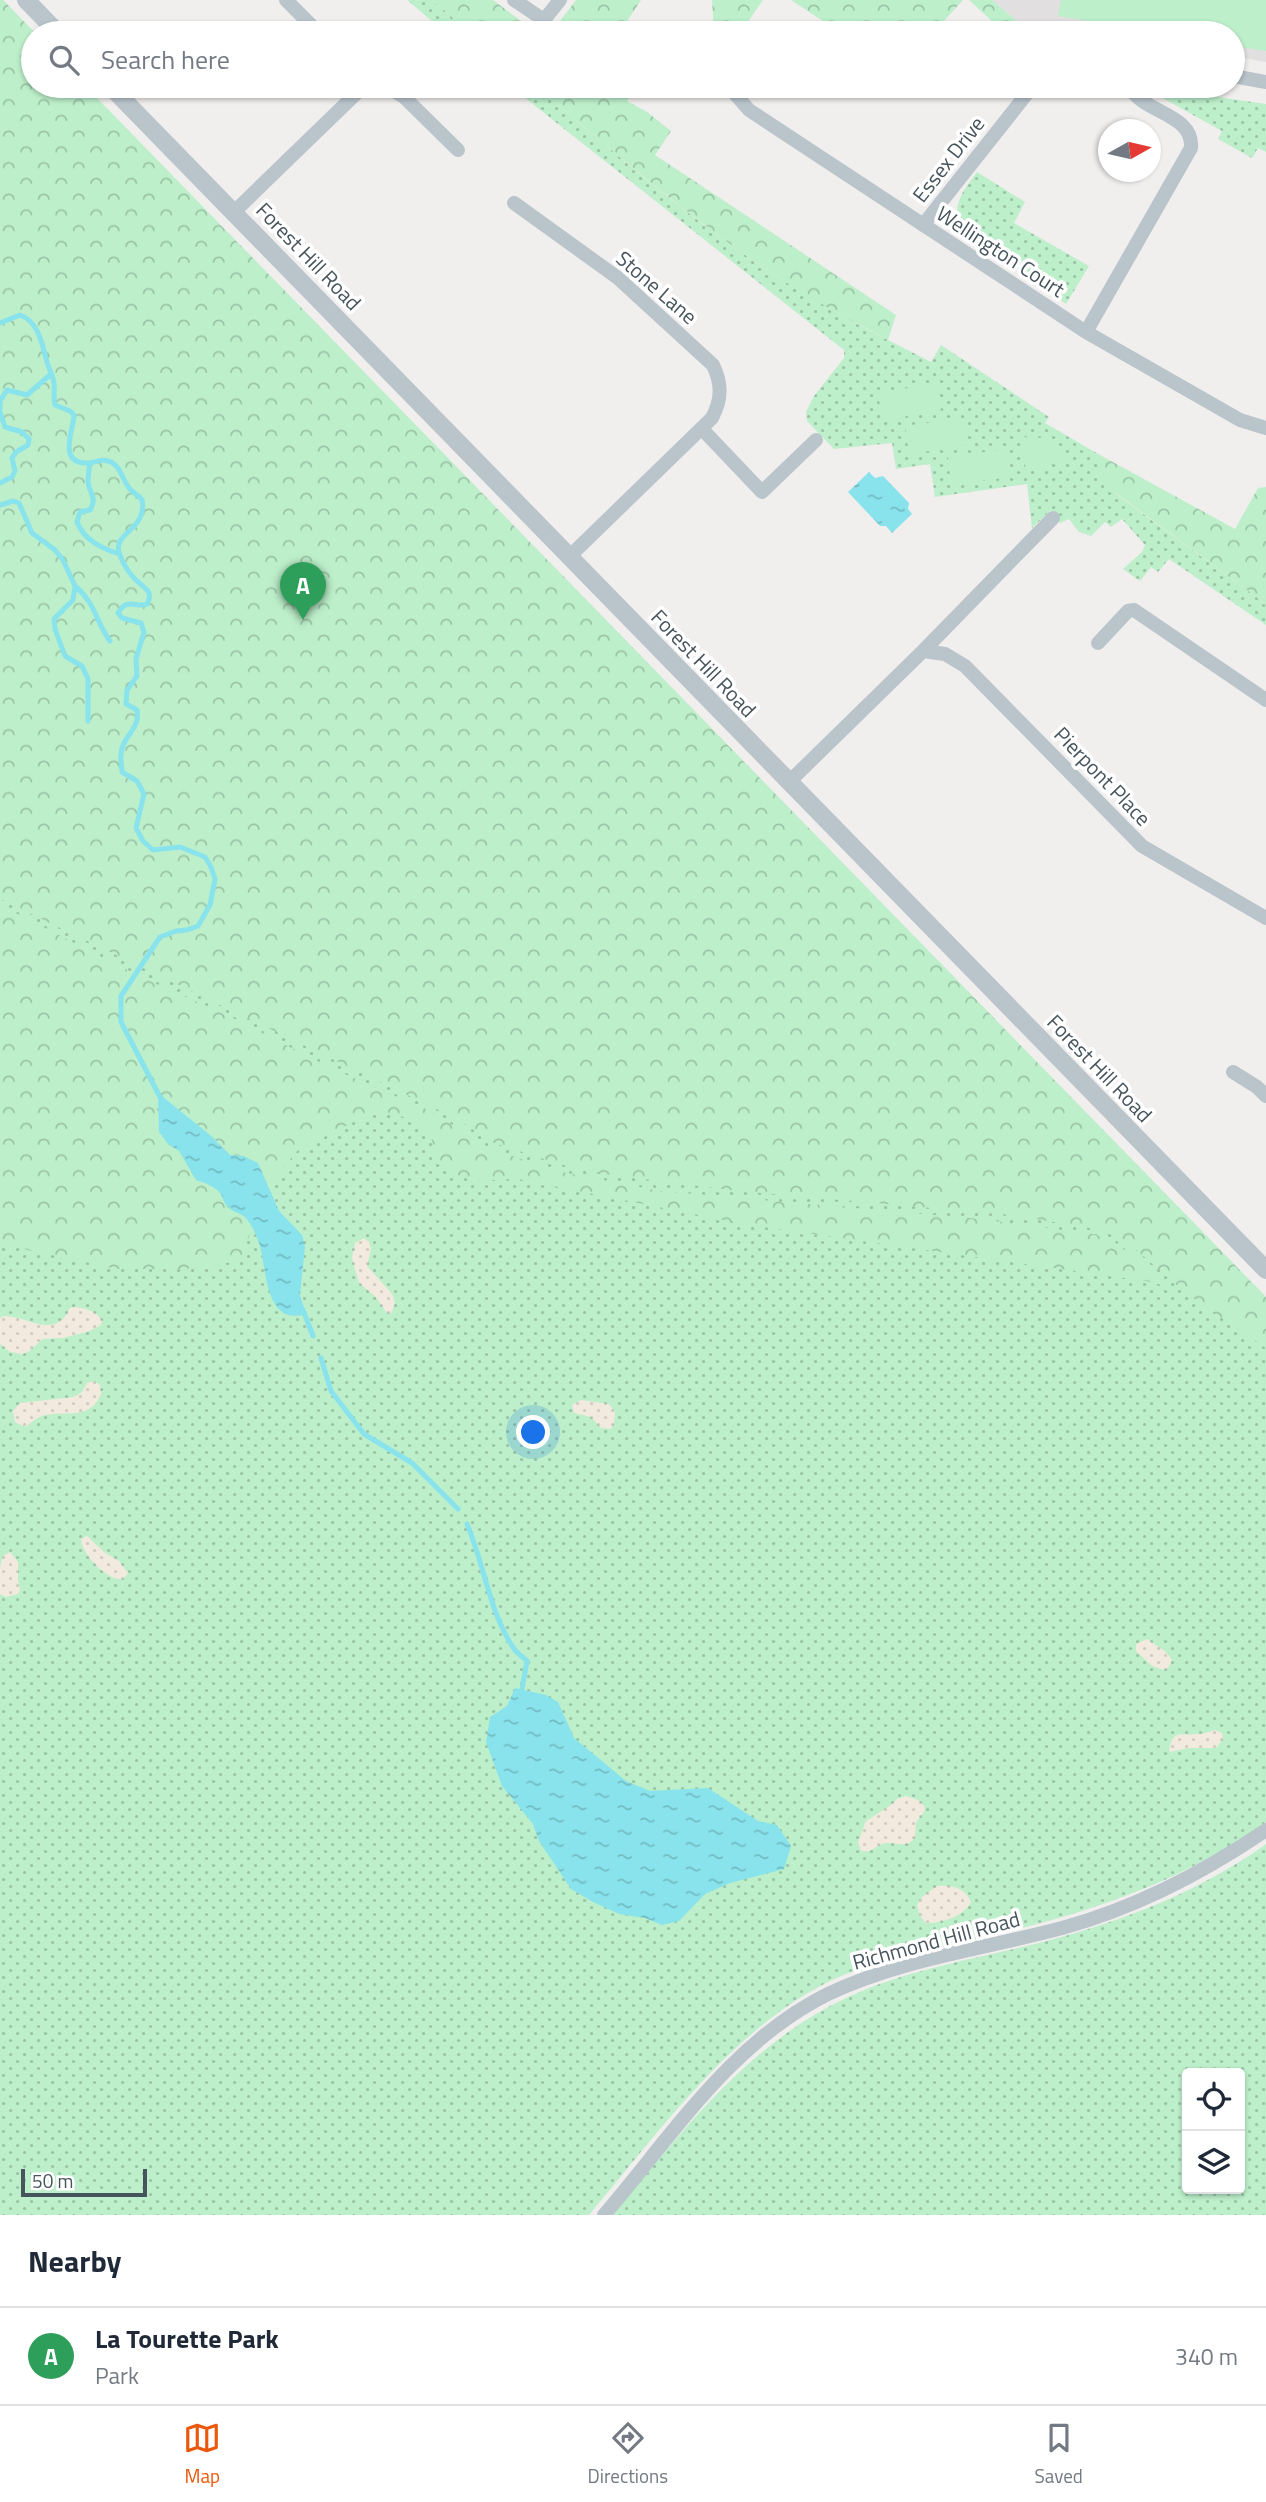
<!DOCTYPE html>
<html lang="en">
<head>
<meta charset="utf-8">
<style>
	:root { --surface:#fff; --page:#f2f2f3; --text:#1f2937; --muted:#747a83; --line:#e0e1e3; --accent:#ea580c }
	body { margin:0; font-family:"Titillium Web",sans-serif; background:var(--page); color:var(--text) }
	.controls { position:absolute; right:21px; bottom:21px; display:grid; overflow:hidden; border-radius:7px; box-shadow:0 2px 5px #0004 }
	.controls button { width:63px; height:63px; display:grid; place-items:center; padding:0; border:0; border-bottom:2px solid var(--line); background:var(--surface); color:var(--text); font:35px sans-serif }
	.compass { position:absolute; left:1098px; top:119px; width:63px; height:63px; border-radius:50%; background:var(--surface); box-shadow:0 2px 5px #0004; rotate:82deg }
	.scale { position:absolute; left:21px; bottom:18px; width:126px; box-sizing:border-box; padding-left:7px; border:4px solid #46545b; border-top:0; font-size:19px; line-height:24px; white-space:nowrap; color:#46545b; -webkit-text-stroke:5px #fff; paint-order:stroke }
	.you { position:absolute; left:534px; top:1433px; width:24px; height:24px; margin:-18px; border:5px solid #fff; border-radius:50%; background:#1a73e8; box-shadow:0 0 0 10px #1a73e833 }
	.badge { display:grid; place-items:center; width:46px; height:46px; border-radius:50%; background:var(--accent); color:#fff; font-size:23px; font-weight:700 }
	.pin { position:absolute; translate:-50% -58px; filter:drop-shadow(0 2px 4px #0008) }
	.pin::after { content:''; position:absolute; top:37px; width:24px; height:21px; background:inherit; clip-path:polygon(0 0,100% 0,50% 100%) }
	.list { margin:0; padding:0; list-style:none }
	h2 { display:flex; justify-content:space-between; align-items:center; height:91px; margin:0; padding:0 28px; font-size:30px }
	h2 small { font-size:23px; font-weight:400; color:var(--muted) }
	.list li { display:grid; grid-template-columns:46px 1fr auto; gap:21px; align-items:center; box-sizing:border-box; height:98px; padding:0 28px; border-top:2px solid var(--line) }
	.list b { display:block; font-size:26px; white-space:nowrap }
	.list p { margin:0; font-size:23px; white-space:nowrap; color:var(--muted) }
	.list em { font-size:23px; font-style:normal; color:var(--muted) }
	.icon { flex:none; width:38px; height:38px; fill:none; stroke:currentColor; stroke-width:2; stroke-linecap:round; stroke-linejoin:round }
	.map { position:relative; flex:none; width:1266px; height:2215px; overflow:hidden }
	.search { position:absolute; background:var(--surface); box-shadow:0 2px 5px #0004; left:21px; right:21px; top:21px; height:77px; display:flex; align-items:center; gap:18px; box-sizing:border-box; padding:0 24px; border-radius:38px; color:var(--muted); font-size:26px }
	.sheet { height:189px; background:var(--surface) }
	nav { display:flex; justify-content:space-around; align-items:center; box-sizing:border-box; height:98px; border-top:2px solid var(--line); background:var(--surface); font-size:19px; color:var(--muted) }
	nav a { display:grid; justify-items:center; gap:4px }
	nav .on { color:var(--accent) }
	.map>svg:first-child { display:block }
</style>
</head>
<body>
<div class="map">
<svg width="1266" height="2215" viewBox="0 0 1266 2215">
	<defs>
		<pattern id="grass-dots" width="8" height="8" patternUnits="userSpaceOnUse" patternTransform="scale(1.75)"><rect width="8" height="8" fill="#bcefca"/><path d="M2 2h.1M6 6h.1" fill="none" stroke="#9bc4a7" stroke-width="1.8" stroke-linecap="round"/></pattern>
		<pattern id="forest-crowns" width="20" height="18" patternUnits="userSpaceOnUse" patternTransform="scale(1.75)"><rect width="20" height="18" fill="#bcefca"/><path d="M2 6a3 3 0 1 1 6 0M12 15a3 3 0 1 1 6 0" fill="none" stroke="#9bc4a7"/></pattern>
		<pattern id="sand-dots" width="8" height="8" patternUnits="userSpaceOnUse" patternTransform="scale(1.75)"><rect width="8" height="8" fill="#f2eade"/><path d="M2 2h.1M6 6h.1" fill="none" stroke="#d1cbc1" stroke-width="1.8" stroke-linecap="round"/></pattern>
		<pattern id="water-ripples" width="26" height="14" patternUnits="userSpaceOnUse" patternTransform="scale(1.75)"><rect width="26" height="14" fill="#89e3ec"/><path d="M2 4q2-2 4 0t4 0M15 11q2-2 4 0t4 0" fill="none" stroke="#72bbc2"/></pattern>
	</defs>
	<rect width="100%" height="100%" fill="#f1eeee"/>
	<path fill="#e2dfe0" d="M 992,0 L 1266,0 L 1266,62 L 1233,56 L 1233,33 L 1104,33 L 1069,29 L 1058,33 L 1031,33 Z"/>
	<path fill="url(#grass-dots)" fill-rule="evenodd" d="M 0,0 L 3,0 L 35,33 L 33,86 L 85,86 L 1266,1297 L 1266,1822 C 1183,1882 1088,1913 989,1936 C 936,1949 876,1958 826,1983 C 730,2032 658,2133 589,2215 L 0,2215 Z
		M 407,0 L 432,0 L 471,33 L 446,33 Z
		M 510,86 L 535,86 C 623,159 710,238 809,296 C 848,320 890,341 931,362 L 941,345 L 1049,417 L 1045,423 L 1100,455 L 1100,475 L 1116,494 L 1266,604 L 1266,625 L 1169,559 L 1158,572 L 1151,567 L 1140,581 L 1123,569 L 1142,552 L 1145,545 L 1122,519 L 1111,527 L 1105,522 L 1091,536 L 1079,532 L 1069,519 L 1060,523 L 1051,510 L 1032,528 L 1027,484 L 935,497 L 930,464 L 896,469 L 892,443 L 834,449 L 807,421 L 806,412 L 814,396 L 844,358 L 844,350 Z
		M 1141,86 L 1266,104 L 1266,152 L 1258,148 L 1252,158 L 1218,139 L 1222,131 Z
		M 977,172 L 1025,202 L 1014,223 L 1089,266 L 1066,304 L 962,229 C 950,206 963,191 977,172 Z
		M 1266,1844 L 1266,2215 L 613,2215 C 680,2134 747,2045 844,1999 C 907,1969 977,1959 1043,1942 C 1121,1922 1201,1891 1266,1844 ZM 1187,2073 L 1240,2073 L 1240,2189 L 1187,2189 Z"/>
	<path fill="url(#forest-crowns)" d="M 0,0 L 3,0 L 35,33 L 33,86 L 85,86 L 1266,1297 L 1266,1348 L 1187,1294 L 1126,1241 L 1102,1230 L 1011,1215 L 739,1191 L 611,1175 L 559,1164 L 494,1143 L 455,1118 L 0,899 Z
		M 432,0 L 493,0 L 537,33 L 471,33 Z
		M 576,0 L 641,0 L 619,33 L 551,33 Z
		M 712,0 L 763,0 L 740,33 L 714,33 Z
		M 791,0 L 963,0 L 933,33 L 841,33 Z
		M 969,0 L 992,0 L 1031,33 L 1005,33 Z
		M 535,86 L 631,86 L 635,88 L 627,101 L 647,112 L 671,131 L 655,155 L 896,315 L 888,340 C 861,325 834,312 808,296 C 710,237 623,159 535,86 Z
		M 1100,455 L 1235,529 L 1258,488 L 1266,487 L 1266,604 L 1102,483 L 1100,475 Z
		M 0,905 L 143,978 L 227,1015 L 333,1069 L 432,1112 L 488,1147 L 515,1157 L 562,1172 L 660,1191 L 980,1219 L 1093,1234 L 1112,1240 L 1138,1260 L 1166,1286 L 1146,1281 L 749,1225 L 518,1179 L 474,1181 L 452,1173 L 438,1158 L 429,1132 L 407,1118 L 386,1112 L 363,1117 L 297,1151 L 267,1188 L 264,1176 L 243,1156 L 230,1155 L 210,1135 L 158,1095 L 157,1117 L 168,1144 L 179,1151 L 196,1180 C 206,1183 215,1187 221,1195 C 224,1201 225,1206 231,1210 C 242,1218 244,1214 252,1228 L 240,1261 L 186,1269 L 118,1269 L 0,1244 Z"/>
	<path fill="url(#sand-dots)" d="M 364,1238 L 369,1242 L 371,1249 L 367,1266 L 392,1294 L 395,1303 L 391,1314 L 386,1312 L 376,1297 L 359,1283 L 352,1258 L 355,1243 Z
		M 74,1307 C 85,1308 97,1311 102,1321 L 101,1325 L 90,1331 L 63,1338 L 43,1339 L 28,1352 L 22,1354 L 10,1352 L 0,1344 L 0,1318 L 4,1316 C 28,1316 55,1341 70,1308 Z
		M 94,1381 L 100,1385 L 101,1394 C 90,1420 68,1411 45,1415 C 37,1416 32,1423 25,1427 L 15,1422 L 13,1411 L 20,1403 L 74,1397 L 82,1392 L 87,1383 Z
		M 581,1400 L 609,1404 L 615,1412 L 614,1423 L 611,1429 L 601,1428 L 591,1417 L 574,1413 L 572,1405 Z
		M 87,1536 L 104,1552 L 119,1561 L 128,1573 L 123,1579 C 108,1582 81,1553 81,1539 Z
		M 10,1552 L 18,1562 L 18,1580 L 20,1590 L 18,1594 L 6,1597 L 0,1594 L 0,1567 L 3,1556 Z
		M 1147,1639 L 1166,1652 L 1172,1660 L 1168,1668 L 1164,1670 L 1152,1666 L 1136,1651 L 1136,1644 Z
		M 1215,1730 L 1222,1733 L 1223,1739 L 1216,1748 L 1188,1748 L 1170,1752 L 1169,1750 C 1174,1729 1179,1736 1197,1734 C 1203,1734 1209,1732 1215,1730 Z
		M 906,1796 L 918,1800 L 925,1807 C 924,1815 921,1815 917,1821 C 914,1826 917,1833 914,1838 C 908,1850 891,1840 882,1844 C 873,1848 871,1853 861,1851 L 858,1842 L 866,1821 L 891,1805 L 897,1799 Z
		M 937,1886 C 951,1885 965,1887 971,1902 C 963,1917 942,1923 926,1923 L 920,1916 L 917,1905 L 922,1897 Z"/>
	<path fill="#bcefca" d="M 1061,0 L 1266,0 L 1266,51 L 1233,46 L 1233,33 L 1161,33 L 1058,16 Z
		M 937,384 L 941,411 L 882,420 L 878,392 Z
		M 964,418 L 968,445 L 909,454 L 905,426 Z
		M 1021,437 L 1045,438 L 1066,460 L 1026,471 Z
		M 1007,449 L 1011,477 L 951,485 L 948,457 Z"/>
	<path fill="url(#water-ripples)" d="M 869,472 L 875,478 L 883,476 L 909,503 L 908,509 L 912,514 L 892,533 L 886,526 L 880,526 L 848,492 Z
		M 158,1093 L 210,1135 L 230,1155 L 243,1156 L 258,1163 L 279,1211 L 302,1235 L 305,1246 L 300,1295 L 306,1314 C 263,1327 267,1265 259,1243 C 256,1234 250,1220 242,1215 C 237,1212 233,1212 228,1207 C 224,1203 223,1198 220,1193 C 214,1186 205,1183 196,1180 L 179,1151 L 168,1144 L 159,1132 Z
		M 515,1688 L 546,1695 L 558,1702 L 574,1738 L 626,1781 L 650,1791 L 708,1788 L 758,1821 L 777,1825 L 791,1846 L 784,1869 L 730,1883 L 705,1894 L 679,1921 L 662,1925 L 645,1918 L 619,1914 L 593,1902 L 571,1889 L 539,1841 L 533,1824 L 502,1786 L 486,1742 L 490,1717 L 507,1706 Z"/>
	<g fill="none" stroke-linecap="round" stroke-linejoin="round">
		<path stroke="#89e3ec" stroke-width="5" d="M 0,323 L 20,315 C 39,322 42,344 47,362 C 49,369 53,376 54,383 C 55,391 53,397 55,405 L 70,411 L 74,415 C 74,429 56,465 89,463 C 97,462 102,458 111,462 C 122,468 122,480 130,489 C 133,493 139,495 142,500 C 148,529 113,533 119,552 C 121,560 128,571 133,577 C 137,582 146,587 149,593 C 150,598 149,600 147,604 C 136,609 128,596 118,613 L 122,618 L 141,623 L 144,632 L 136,659 L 137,676 L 127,690 L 126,704 L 137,710 C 141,729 122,736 121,754 C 120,759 122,766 122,772 L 137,781 L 144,794 L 136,828 L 143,841 L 153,850 L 180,847 L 205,857 L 211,867 L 215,879 L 210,905 L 198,926 L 187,930 L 176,931 L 160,937 L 121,996 L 121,1022 L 161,1099
			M 0,409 L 0,401 L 7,390 L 27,395 L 51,374
			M 0,412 L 5,427 L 22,432 L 29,439 L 28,445 L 16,452 L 12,458 L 15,471 L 12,477 L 0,483
			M 90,463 C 89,469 88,475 88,482 C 89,494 98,497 90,510 L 80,512 L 77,522 C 84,540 101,548 119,554
			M 0,505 L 13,501 L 19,503 L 32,533 L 55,550 L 63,560 L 75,586 L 73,600 L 54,619 L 55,629 L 65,656 L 82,666 L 88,679 L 88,721
			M 75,586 C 97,605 94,619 110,641
			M 303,1310 L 313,1336
			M 321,1358 L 331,1391 L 364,1434 L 412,1463 L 458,1509
			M 467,1524 C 484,1563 490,1616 515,1650 C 518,1654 523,1657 527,1661 L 522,1689"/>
		<path stroke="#b9c4cb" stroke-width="14" d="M 286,0 L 319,33
			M 514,0 L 544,20 L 560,0
			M 1233,76 L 1266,82
			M 386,86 L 404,97 L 458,150
			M 728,86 L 749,110 L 1086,332 L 1240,420 L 1266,428
			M 514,203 L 618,278 L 713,365 C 722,384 722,399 712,418 L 570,556
			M 234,212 L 364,86
			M 923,225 L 1033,86
			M 1086,332 L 1191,148 C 1194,113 1141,113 1129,86
			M 702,429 L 762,492 L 816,440
			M 1098,643 L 1128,611 L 1134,610 L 1266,700
			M 923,651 L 945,654 L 965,666 L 1142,846 L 1266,918
			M 788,783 L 923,651 L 1053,518
			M 1233,1072 L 1257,1087 L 1266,1096
			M 604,2215 C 672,2136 731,2042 828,1994 C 901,1959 984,1949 1062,1928 C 1135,1908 1203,1873 1266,1830"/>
		<path stroke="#b9c4cb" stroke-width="18" d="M 26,0 L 58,33
			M 110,86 L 1266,1270"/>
	</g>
	<g text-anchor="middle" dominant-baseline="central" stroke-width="7" stroke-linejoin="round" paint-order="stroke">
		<g font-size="21" fill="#46545b" stroke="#fff">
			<text transform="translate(948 159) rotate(-52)">Essex Drive</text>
			<text transform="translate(1001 251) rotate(33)">Wellington Court</text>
			<text transform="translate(309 256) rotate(46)">Forest Hill Road</text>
			<text transform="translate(657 287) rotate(41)">Stone Lane</text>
			<text transform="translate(704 663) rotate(46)">Forest Hill Road</text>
			<text transform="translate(1103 776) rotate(46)">Pierpont Place</text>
			<text transform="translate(1100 1068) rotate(46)">Forest Hill Road</text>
			<text transform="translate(936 1940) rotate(-15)">Richmond Hill Road</text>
		</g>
	</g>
</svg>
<div class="controls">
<button><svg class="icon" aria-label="locate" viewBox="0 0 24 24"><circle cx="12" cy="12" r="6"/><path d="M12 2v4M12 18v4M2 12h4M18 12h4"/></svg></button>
<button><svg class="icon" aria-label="layers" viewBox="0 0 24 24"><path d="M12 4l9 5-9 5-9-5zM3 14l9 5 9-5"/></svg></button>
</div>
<svg class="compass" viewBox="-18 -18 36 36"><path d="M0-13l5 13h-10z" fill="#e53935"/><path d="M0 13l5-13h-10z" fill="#747a83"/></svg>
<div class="scale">50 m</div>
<div class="you"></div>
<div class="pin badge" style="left:303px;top:620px;background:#2e9e5b">A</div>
<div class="search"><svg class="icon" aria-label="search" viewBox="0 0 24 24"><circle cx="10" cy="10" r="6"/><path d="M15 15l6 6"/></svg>Search here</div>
</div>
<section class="sheet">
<h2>Nearby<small></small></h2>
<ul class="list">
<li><span class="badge" style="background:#2e9e5b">A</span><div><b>La Tourette Park</b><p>Park</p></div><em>340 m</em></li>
</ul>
</section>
<nav>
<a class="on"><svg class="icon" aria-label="map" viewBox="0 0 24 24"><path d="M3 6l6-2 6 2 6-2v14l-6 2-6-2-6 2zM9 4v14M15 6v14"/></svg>Map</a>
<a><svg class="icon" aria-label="directions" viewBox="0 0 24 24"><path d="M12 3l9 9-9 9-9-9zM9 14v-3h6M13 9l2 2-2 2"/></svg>Directions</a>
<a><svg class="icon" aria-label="saved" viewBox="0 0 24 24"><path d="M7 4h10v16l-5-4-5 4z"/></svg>Saved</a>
</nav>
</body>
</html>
